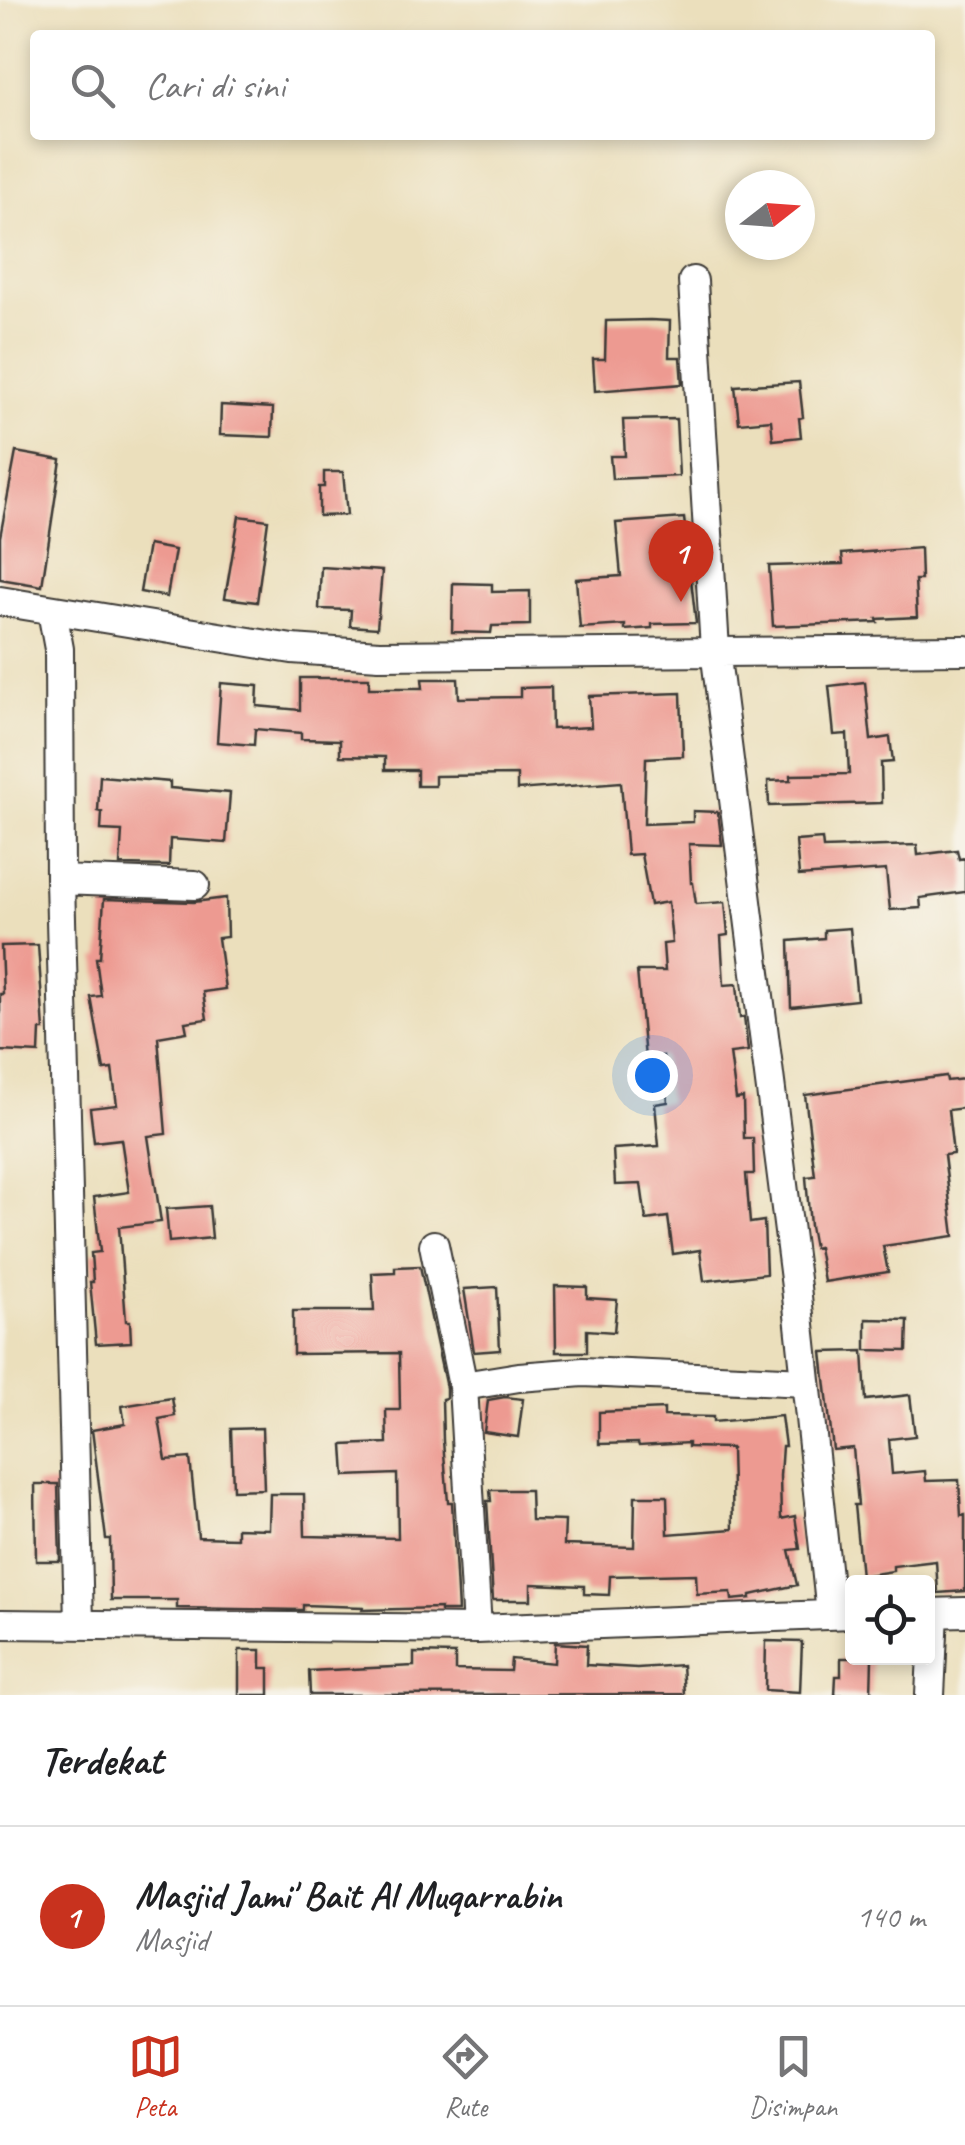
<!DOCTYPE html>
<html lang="id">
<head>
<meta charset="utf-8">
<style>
	:root { --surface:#fff; --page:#f6f6f6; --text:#202124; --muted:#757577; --line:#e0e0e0; --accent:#c8321e }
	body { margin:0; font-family:Caveat,sans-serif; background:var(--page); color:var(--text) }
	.controls { position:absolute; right:30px; bottom:30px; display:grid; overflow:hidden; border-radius:10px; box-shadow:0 5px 15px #0003 }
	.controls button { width:90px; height:90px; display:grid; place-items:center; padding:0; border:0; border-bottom:2px solid var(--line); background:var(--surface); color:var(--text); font:50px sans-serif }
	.compass { position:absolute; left:725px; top:170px; width:90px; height:90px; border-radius:50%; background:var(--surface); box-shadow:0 5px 15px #0003; rotate:73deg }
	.you { position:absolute; left:652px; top:1075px; width:35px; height:35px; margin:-25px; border:8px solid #fff; border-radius:50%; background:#1a73e8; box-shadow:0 0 0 15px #1a73e833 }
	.badge { display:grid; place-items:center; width:65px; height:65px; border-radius:50%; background:var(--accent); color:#fff; font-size:32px; font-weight:700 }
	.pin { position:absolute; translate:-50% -82px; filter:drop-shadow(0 2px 5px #0008) }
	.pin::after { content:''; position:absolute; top:52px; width:35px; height:30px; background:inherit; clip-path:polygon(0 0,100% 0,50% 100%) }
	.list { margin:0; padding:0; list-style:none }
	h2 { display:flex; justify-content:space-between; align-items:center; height:130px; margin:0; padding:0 40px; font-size:42px }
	h2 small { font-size:32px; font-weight:400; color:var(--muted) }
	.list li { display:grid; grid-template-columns:65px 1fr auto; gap:30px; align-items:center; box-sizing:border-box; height:180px; padding:0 40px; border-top:2px solid var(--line) }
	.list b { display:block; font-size:38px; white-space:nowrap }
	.list p { margin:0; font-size:32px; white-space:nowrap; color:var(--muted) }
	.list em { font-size:32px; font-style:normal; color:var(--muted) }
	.icon { flex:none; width:55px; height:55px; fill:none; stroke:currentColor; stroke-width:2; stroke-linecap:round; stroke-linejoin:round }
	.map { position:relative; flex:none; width:965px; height:1695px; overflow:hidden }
	.search { position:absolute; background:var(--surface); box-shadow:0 5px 15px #0003; left:30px; right:30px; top:30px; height:110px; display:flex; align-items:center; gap:25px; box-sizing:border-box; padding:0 35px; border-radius:10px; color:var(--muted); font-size:38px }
	.sheet { height:310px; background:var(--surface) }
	nav { display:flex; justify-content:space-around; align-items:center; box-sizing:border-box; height:140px; border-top:2px solid var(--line); background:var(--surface); font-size:28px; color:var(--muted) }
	nav a { display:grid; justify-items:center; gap:5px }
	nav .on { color:var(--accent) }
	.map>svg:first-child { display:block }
</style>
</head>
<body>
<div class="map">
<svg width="965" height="1695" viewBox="0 0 965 1695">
	<rect width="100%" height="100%" fill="#f7f3e8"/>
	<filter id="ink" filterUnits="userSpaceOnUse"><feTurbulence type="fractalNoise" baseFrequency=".01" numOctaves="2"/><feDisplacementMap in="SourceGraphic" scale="20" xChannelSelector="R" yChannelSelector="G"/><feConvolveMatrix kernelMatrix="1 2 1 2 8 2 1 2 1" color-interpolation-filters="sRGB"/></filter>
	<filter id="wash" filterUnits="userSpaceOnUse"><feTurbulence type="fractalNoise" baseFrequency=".0048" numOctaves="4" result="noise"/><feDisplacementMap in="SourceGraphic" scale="40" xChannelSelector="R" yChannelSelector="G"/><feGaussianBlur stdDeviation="2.25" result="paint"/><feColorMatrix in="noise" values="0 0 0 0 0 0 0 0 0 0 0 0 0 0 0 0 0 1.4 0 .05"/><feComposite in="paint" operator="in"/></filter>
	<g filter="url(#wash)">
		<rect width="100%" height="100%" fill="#ebdfbc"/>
		<g id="blocks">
			<path fill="#ed9a91" d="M 650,320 L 670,321 L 669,357 L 680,357 L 682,384 L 595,391 L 593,359 L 605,359 L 606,321 Z
				M 799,382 L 803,417 L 799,418 L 801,437 L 773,440 L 771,420 L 739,423 L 735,386 Z
				M 221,405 L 273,408 L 272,437 L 220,435 Z
				M 676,419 L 679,476 L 612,479 L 610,456 L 625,456 L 623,420 Z
				M 16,452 L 61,460 L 42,586 L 0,579 L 0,537 Z
				M 324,472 L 343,472 L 347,515 L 319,516 L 319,487 L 324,487 Z
				M 239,516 L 268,520 L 257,602 L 225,598 Z
				M 684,518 L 696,623 L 652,624 L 652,628 L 625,630 L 625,625 L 580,628 L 576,579 L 621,576 L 616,523 Z
				M 148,545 L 175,550 L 167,597 L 140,592 Z
				M 920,548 L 921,580 L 915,580 L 917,617 L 877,619 L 878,622 L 773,626 L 769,566 L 843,564 L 842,554 Z
				M 321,567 L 382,571 L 377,628 L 350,626 L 351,610 L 319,609 Z
				M 453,583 L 492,584 L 492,592 L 530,591 L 530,625 L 492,626 L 491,633 L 452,632 Z
				M 300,678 L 369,678 L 369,688 L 423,688 L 422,679 L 458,679 L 459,698 L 520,697 L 520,688 L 551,687 L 552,729 L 591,727 L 589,696 L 681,693 L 683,756 L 646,758 L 644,824 L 693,822 L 693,811 L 718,812 L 722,845 L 689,844 L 691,883 L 693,883 L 696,904 L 725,902 L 728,935 L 721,936 L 724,985 L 737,984 L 740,1018 L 744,1017 L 748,1051 L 730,1053 L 736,1099 L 743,1098 L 744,1138 L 753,1138 L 754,1174 L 746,1174 L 750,1223 L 764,1221 L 766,1274 L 704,1281 L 700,1250 L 673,1254 L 668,1217 L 646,1220 L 641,1184 L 615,1185 L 613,1149 L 659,1146 L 655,1104 L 668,1102 L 663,1056 L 645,1058 L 637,971 L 665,971 L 663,944 L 672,943 L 668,902 L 650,905 L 641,854 L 627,855 L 621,782 L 517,790 L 517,775 L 435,776 L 435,786 L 417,786 L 417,770 L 385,770 L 385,757 L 340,756 L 340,740 L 301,739 L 301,733 L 255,729 L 254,745 L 217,742 L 221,683 L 258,686 L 257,706 L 300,710 Z
				M 865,682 L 871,740 L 890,737 L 893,762 L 881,763 L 882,803 L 769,806 L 768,781 L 791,780 L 791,775 L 849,774 L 847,734 L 834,735 L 829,686 Z
				M 100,776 L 170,782 L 170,788 L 230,793 L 226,843 L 170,839 L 169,866 L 120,865 L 122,831 L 101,830 L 102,812 L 98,811 Z
				M 822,839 L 823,848 L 917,845 L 918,855 L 957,850 L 959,859 L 965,858 L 965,892 L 920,898 L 921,908 L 890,910 L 886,870 L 799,876 L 796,841 Z
				M 226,898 L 227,937 L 218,938 L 225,989 L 203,992 L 207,1019 L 185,1022 L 187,1032 L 158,1037 L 166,1134 L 148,1136 L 161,1222 L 119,1227 L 126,1321 L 130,1321 L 131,1342 L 96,1344 L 90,1282 L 93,1282 L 91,1253 L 100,1252 L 94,1197 L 129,1192 L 121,1139 L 94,1142 L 90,1108 L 117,1105 L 112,1069 L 104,1070 L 91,997 L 101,996 L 96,958 L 100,958 L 104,899 L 194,902 Z
				M 850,928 L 857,1000 L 791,1007 L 789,941 L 824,938 L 824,930 Z
				M 38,945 L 44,1030 L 40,1030 L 39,1053 L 0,1051 L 0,994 L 3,994 L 1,946 Z
				M 946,1076 L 947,1081 L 965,1079 L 965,1108 L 948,1110 L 953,1154 L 944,1155 L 954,1236 L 883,1246 L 888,1272 L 824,1282 L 818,1247 L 814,1248 L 810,1226 L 806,1177 L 815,1176 L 805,1095 Z
				M 209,1206 L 212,1238 L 169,1242 L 166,1209 Z
				M 420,1266 L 446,1388 L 446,1398 L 442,1399 L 443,1441 L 448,1502 L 452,1502 L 458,1611 L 440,1611 L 440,1608 L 362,1610 L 363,1607 L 303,1605 L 303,1610 L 177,1608 L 177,1600 L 111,1600 L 110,1539 L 106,1539 L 92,1430 L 125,1424 L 122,1406 L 172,1398 L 175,1416 L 159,1419 L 166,1460 L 190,1458 L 198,1537 L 237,1538 L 237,1528 L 269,1529 L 270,1494 L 304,1494 L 305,1536 L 398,1538 L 397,1474 L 345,1476 L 343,1445 L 387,1443 L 386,1410 L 400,1410 L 399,1353 L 293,1354 L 293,1311 L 374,1311 L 372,1273 L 395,1272 L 395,1267 Z
				M 555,1286 L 587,1287 L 587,1298 L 617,1300 L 614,1332 L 587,1330 L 587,1352 L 556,1352 Z
				M 497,1287 L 500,1350 L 474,1352 L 464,1289 Z
				M 866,1319 L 908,1320 L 907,1351 L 866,1350 Z
				M 863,1351 L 866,1400 L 910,1395 L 915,1436 L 889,1439 L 892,1474 L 925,1471 L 926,1481 L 959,1480 L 961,1516 L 965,1515 L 965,1591 L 938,1593 L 936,1561 L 893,1566 L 893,1571 L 861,1576 L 854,1505 L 858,1505 L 853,1448 L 833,1450 L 822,1352 Z
				M 505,1397 L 523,1399 L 518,1437 L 484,1432 L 488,1400 Z
				M 664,1409 L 664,1416 L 713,1417 L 713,1422 L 781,1416 L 785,1446 L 782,1446 L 780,1476 L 781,1519 L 795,1516 L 800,1549 L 789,1550 L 797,1585 L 751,1595 L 751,1598 L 732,1600 L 731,1592 L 697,1594 L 696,1574 L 610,1576 L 609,1595 L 584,1594 L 584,1586 L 531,1584 L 531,1600 L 493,1600 L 487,1501 L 491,1501 L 490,1490 L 530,1490 L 531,1520 L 565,1521 L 564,1545 L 634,1547 L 635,1496 L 667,1496 L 668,1534 L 733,1529 L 731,1448 L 688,1447 L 688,1443 L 639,1446 L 638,1443 L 599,1444 L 599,1412 Z
				M 262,1428 L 264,1489 L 233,1490 L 231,1429 Z
				M 35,1484 L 58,1484 L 60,1561 L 36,1561 Z
				M 766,1641 L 802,1642 L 800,1692 L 765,1690 Z
				M 555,1643 L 587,1645 L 586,1665 L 637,1668 L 682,1665 L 684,1694 L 310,1695 L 309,1671 L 414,1666 L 414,1653 L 455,1654 L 455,1670 L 510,1671 L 511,1659 L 554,1663 Z
				M 239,1650 L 261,1650 L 261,1668 L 269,1668 L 269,1695 L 239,1695 Z
				M 841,1658 L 872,1658 L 871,1695 L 835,1695 L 836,1676 L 841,1676 Z"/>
		</g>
	</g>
	<g filter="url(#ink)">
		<use href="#blocks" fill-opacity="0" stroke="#3b3934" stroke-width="2.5"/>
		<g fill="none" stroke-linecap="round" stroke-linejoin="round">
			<g stroke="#3b3934" stroke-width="32">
				<path id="minor" d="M 693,281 L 715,650 L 796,1287 L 831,1614
					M 0,601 L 292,649 L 379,655 L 965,650
					M 52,611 L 59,649 L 60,880 L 79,1623
					M 60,880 L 195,885
					M 434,1245 L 463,1386
					M 928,1613 L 965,1612
					M 0,1624 L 477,1629 L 852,1614
					M 477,1629 L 463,1386 L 519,1377 L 583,1372 L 806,1382
					M 930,1695 L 934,1613"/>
			</g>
			<use href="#minor" stroke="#fff" stroke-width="28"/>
		</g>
	</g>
</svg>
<div class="controls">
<button><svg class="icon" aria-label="locate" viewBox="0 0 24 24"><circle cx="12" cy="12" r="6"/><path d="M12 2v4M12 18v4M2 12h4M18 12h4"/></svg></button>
</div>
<svg class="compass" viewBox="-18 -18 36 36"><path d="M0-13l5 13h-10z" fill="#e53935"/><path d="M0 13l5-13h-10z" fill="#757577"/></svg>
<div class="you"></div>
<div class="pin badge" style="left:681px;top:602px">1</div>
<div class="search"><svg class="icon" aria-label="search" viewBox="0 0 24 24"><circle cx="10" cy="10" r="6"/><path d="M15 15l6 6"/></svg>Cari di sini</div>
</div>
<section class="sheet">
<h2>Terdekat<small></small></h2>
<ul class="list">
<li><span class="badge">1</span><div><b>Masjid Jami' Bait Al Muqarrabin</b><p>Masjid</p></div><em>140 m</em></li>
</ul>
</section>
<nav>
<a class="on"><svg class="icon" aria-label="map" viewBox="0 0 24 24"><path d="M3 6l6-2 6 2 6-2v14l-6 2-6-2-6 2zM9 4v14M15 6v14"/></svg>Peta</a>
<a><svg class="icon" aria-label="directions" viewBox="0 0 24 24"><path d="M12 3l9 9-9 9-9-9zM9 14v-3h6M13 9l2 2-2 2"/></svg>Rute</a>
<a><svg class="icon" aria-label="saved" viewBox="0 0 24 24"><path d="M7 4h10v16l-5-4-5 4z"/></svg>Disimpan</a>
</nav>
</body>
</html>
